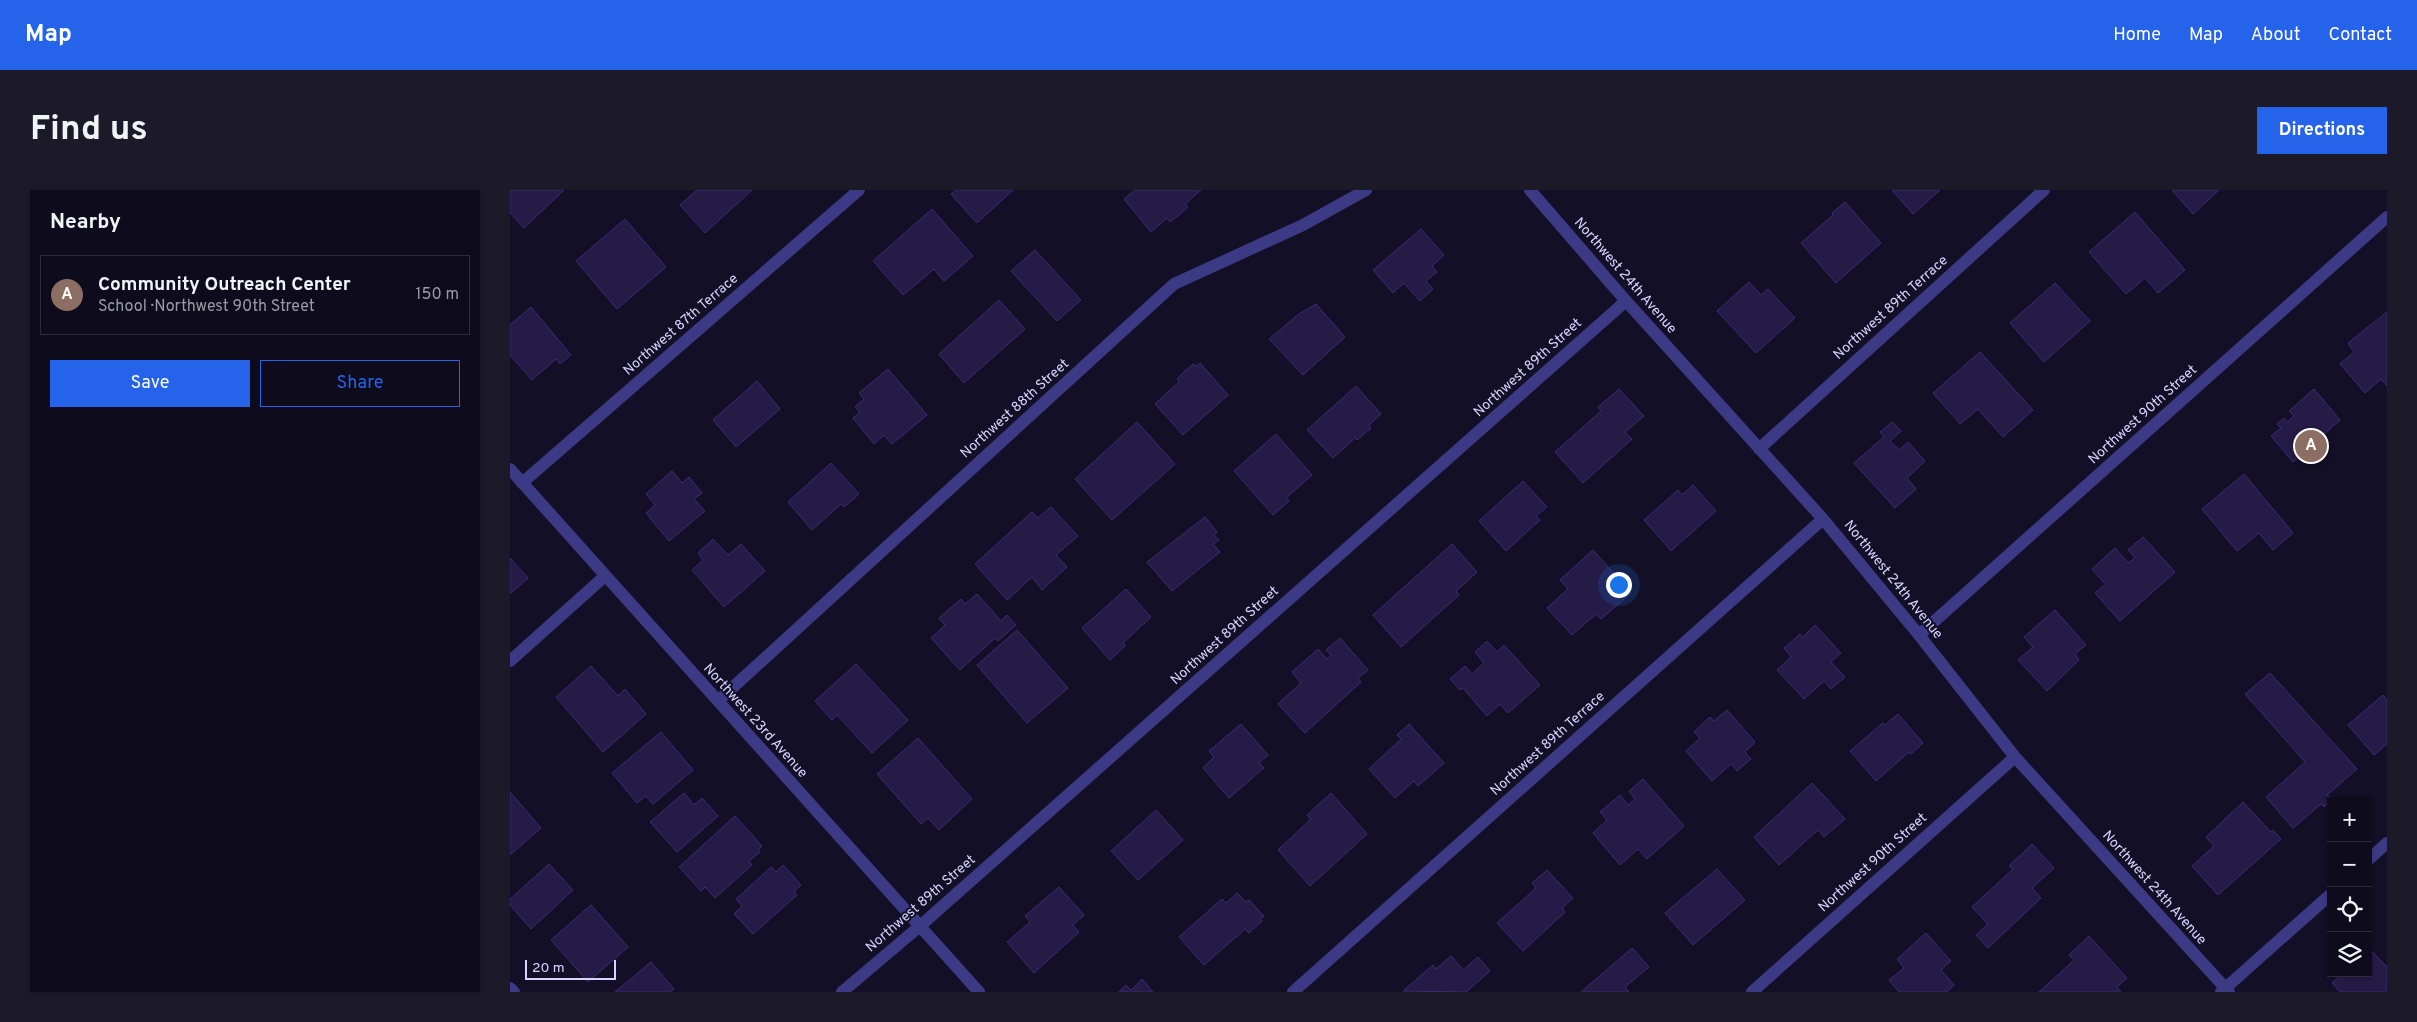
<!DOCTYPE html>
<html lang="en">
<head>
<meta charset="utf-8">
<style>
	:root { --surface:#0e0b1c; --page:#1c1929; --text:#f1f3f6; --muted:#9b9ba3; --line:#2e2b3b; --accent:#2563eb }
	body { margin:0; font-family:Overpass,sans-serif; background:var(--page); color:var(--text) }
	.controls { position:absolute; right:15px; bottom:15px; display:grid; overflow:hidden; border-radius:0px; box-shadow:0 1px 4px #0004 }
	.controls button { width:45px; height:45px; display:grid; place-items:center; padding:0; border:0; border-bottom:1px solid var(--line); background:var(--surface); color:var(--text); font:25px sans-serif }
	.scale { position:absolute; left:15px; bottom:12px; width:91px; box-sizing:border-box; padding-left:5px; border:2px solid #d9d4ff; border-top:0; font-size:14px; line-height:18px; white-space:nowrap; color:#d9d4ff; -webkit-text-stroke:4px #130f26; paint-order:stroke }
	.you { position:absolute; left:1108px; top:394px; width:18px; height:18px; margin:-12px; border:4px solid #fff; border-radius:50%; background:#1a73e8; box-shadow:0 0 0 8px #1a73e833 }
	.badge { display:grid; place-items:center; width:32px; height:32px; border-radius:50%; background:var(--accent); color:#fff; font-size:16px; font-weight:700 }
	.pin { position:absolute; translate:-50% -50%; border:2px solid #fff; box-shadow:0 1px 5px #0006 }
	.list { margin:0; padding:0; list-style:none }
	h2 { display:flex; justify-content:space-between; align-items:center; height:65px; margin:0; padding:0 20px; font-size:21px }
	h2 small { font-size:16px; font-weight:400; color:var(--muted) }
	.list li { display:grid; grid-template-columns:32px 1fr auto; gap:15px; align-items:center; box-sizing:border-box; height:80px; margin:0 10px 10px; padding:0 10px; border:1px solid var(--line); border-radius:0px }
	.list b { display:block; font-size:19px; white-space:nowrap }
	.list p { margin:0; font-size:16px; white-space:nowrap; color:var(--muted) }
	.list em { font-size:16px; font-style:normal; color:var(--muted) }
	.actions { display:flex; gap:10px; padding:15px 20px }
	.actions a { flex:1; padding:11px 0; border:1px solid var(--accent); border-radius:0px; text-align:center; font-size:18px; color:var(--accent) }
	.actions .main { background:var(--accent); color:#fff }
	.icon { flex:none; width:28px; height:28px; fill:none; stroke:currentColor; stroke-width:2; stroke-linecap:round; stroke-linejoin:round }
	.map { position:relative; flex:none; width:1877px; height:802px; overflow:hidden; border-radius:0px }
	header { display:flex; align-items:center; gap:30px; box-sizing:border-box; height:70px; padding:0 25px; background:var(--accent); color:#fff }
	header strong { font-size:24px }
	nav { display:flex; gap:28px; margin-inline-start:auto; font-size:18px }
	.intro { display:flex; align-items:center; justify-content:space-between; box-sizing:border-box; height:120px; padding:0 30px }
	h1 { margin:0; font-size:35px }
	.button { padding:12px 22px; border-radius:0px; background:var(--accent); color:#fff; font-size:18px; font-weight:700 }
	main { display:flex; gap:30px; padding:0 30px }
	aside { flex:1; background:var(--surface); border-radius:0px; box-shadow:0 1px 4px #0004 }
	.map>svg:first-child { display:block }
</style>
</head>
<body>
<header>
<strong>Map</strong>
<nav><a>Home</a><a>Map</a><a>About</a><a>Contact</a></nav>
</header>
<div class="intro"><h1>Find us</h1><a class="button">Directions</a></div>
<main>
<aside>
<h2>Nearby<small></small></h2>
<ul class="list">
<li><span class="badge" style="background:#8d6e63">A</span><div><b>Community Outreach Center</b><p>School · Northwest 90th Street</p></div><em>150 m</em></li>
</ul>
<div class="actions"><a class="main">Save</a><a>Share</a></div>
</aside>
<div class="map">
<svg width="1877" height="802" viewBox="0 0 1877 802">
	<rect width="100%" height="100%" fill="#130f26"/>
	<path fill="#241b47" stroke="#3b2d73" d="M 0,0 L 54,0 L 14,38 L 0,23 Z
		M 187,0 L 242,0 L 195,43 L 170,15 Z
		M 446,0 L 503,0 L 467,33 L 441,4 Z
		M 625,0 L 691,0 L 675,14 L 678,17 L 669,25 L 660,32 L 657,28 L 641,42 L 614,9 Z
		M 1382,0 L 1430,0 L 1403,24 Z
		M 1662,0 L 1709,0 L 1683,24 Z
		M 1335,12 L 1371,53 L 1326,93 L 1291,53 L 1323,25 L 1322,23 Z
		M 422,19 L 463,66 L 434,91 L 424,79 L 393,105 L 363,71 Z
		M 1625,22 L 1675,80 L 1648,103 L 1635,88 L 1616,104 L 1579,62 Z
		M 115,29 L 156,77 L 107,119 L 66,71 Z
		M 911,39 L 934,65 L 922,76 L 927,82 L 916,91 L 923,99 L 910,111 L 894,93 L 883,103 L 863,80 Z
		M 525,60 L 571,110 L 547,131 L 501,81 Z
		M 1239,92 L 1251,105 L 1258,99 L 1285,128 L 1246,163 L 1207,121 Z
		M 1545,93 L 1580,131 L 1534,172 L 1500,133 Z
		M 489,110 L 515,139 L 454,193 L 429,164 Z
		M 806,114 L 835,147 L 793,185 L 759,149 L 789,124 Z
		M 21,117 L 61,165 L 50,174 L 46,169 L 22,190 L 0,165 L 0,135 Z
		M 1877,122 L 1877,196 L 1871,189 L 1855,203 L 1830,174 L 1844,162 L 1838,153 Z
		M 1470,162 L 1523,220 L 1493,247 L 1468,219 L 1450,234 L 1423,203 Z
		M 690,173 L 718,205 L 673,245 L 645,214 L 669,192 L 667,189 L 675,181 L 683,174 L 686,176 Z
		M 378,179 L 417,225 L 382,254 L 374,245 L 364,254 L 343,228 L 350,222 L 345,217 L 354,209 L 349,203 Z
		M 247,191 L 270,219 L 226,257 L 203,230 Z
		M 846,196 L 871,224 L 859,235 L 861,238 L 847,250 L 845,248 L 823,268 L 797,240 Z
		M 1109,199 L 1134,226 L 1115,242 L 1122,249 L 1073,293 L 1045,262 L 1091,221 L 1088,217 Z
		M 1804,199 L 1830,230 L 1783,272 L 1761,246 L 1771,238 L 1767,234 L 1774,228 L 1777,232 L 1784,226 L 1779,221 Z
		M 627,232 L 665,274 L 602,330 L 565,289 Z
		M 1382,232 L 1391,241 L 1380,251 L 1389,260 L 1398,252 L 1415,271 L 1397,288 L 1406,299 L 1385,318 L 1344,273 L 1374,247 L 1370,242 Z
		M 766,244 L 802,285 L 776,308 L 779,311 L 763,325 L 724,281 Z
		M 321,273 L 349,304 L 334,317 L 331,314 L 302,340 L 278,312 Z
		M 162,281 L 172,293 L 179,287 L 192,303 L 184,309 L 195,321 L 159,351 L 136,323 L 145,315 L 136,304 Z
		M 1734,284 L 1783,343 L 1763,360 L 1749,343 L 1727,361 L 1692,319 Z
		M 1013,291 L 1037,317 L 1026,326 L 1030,330 L 996,361 L 969,331 Z
		M 1183,295 L 1206,321 L 1161,361 L 1134,330 L 1168,300 L 1172,305 Z
		M 541,317 L 568,346 L 546,365 L 557,377 L 532,400 L 522,387 L 497,410 L 465,374 L 522,322 L 528,328 Z
		M 695,327 L 707,342 L 704,345 L 709,350 L 703,354 L 710,362 L 662,401 L 637,372 Z
		M 1633,347 L 1665,382 L 1610,431 L 1585,403 L 1595,394 L 1582,379 L 1605,358 L 1618,373 L 1625,368 L 1618,360 Z
		M 203,349 L 218,365 L 231,354 L 255,381 L 214,417 L 182,380 L 193,370 L 188,363 Z
		M 942,354 L 967,382 L 946,401 L 949,405 L 891,457 L 863,425 Z
		M 1083,360 L 1121,403 L 1091,429 L 1086,424 L 1062,445 L 1037,418 L 1058,399 L 1050,390 Z
		M 0,368 L 18,388 L 0,404 Z
		M 616,399 L 641,427 L 613,453 L 615,456 L 600,470 L 572,438 Z
		M 467,404 L 491,431 L 497,425 L 506,435 L 488,451 L 485,448 L 450,480 L 421,448 L 435,435 L 429,428 L 451,409 L 455,414 Z
		M 1545,420 L 1576,455 L 1565,464 L 1569,470 L 1537,501 L 1508,470 L 1523,457 L 1514,447 Z
		M 1305,435 L 1331,463 L 1321,472 L 1335,487 L 1321,499 L 1314,491 L 1294,509 L 1267,480 L 1281,467 L 1274,458 L 1290,444 L 1293,447 Z
		M 507,440 L 558,498 L 517,533 L 467,475 Z
		M 830,448 L 858,480 L 848,488 L 851,492 L 795,543 L 768,514 L 791,493 L 782,482 L 808,459 L 817,469 L 821,465 L 816,460 Z
		M 977,451 L 987,462 L 994,455 L 1030,495 L 998,523 L 990,514 L 977,526 L 953,498 L 950,500 L 940,489 L 955,476 L 962,484 L 974,473 L 965,462 Z
		M 346,474 L 398,530 L 362,563 L 327,525 L 322,530 L 305,511 Z
		M 81,476 L 108,506 L 115,499 L 136,524 L 93,562 L 46,507 Z
		M 1760,483 L 1847,579 L 1817,605 L 1822,609 L 1814,617 L 1811,614 L 1783,638 L 1756,607 L 1795,572 L 1735,504 Z
		M 1873,505 L 1877,510 L 1877,554 L 1864,565 L 1838,535 Z
		M 1217,520 L 1245,552 L 1235,562 L 1241,569 L 1227,581 L 1221,574 L 1202,591 L 1176,561 L 1190,548 L 1184,542 L 1200,527 L 1204,531 Z
		M 1388,524 L 1413,553 L 1401,564 L 1399,562 L 1366,591 L 1340,561 L 1373,533 L 1375,535 Z
		M 731,534 L 758,565 L 749,573 L 754,578 L 719,608 L 693,578 L 704,567 L 699,561 Z
		M 899,534 L 934,573 L 908,596 L 904,591 L 885,608 L 859,579 L 891,549 L 887,545 Z
		M 151,542 L 183,580 L 143,614 L 136,606 L 127,613 L 102,583 Z
		M 408,548 L 462,609 L 429,640 L 418,628 L 411,634 L 367,584 Z
		M 1133,589 L 1174,636 L 1137,669 L 1128,659 L 1110,675 L 1083,643 L 1097,630 L 1090,622 L 1110,605 L 1118,615 L 1125,609 L 1119,601 Z
		M 1302,593 L 1335,629 L 1314,647 L 1308,640 L 1269,675 L 1244,647 Z
		M 0,602 L 31,638 L 0,665 Z
		M 174,603 L 184,615 L 192,608 L 208,626 L 167,662 L 140,632 Z
		M 821,603 L 857,644 L 800,696 L 768,660 L 801,629 L 797,625 Z
		M 1733,612 L 1761,642 L 1763,640 L 1771,649 L 1708,705 L 1682,676 L 1704,656 L 1696,647 Z
		M 646,620 L 673,650 L 628,690 L 601,661 Z
		M 225,626 L 252,656 L 248,660 L 250,662 L 239,671 L 242,675 L 205,708 L 195,697 L 191,701 L 169,677 Z
		M 1522,654 L 1544,678 L 1522,698 L 1531,708 L 1478,758 L 1466,745 L 1478,734 L 1462,717 L 1503,679 L 1499,676 Z
		M 39,674 L 63,700 L 21,739 L 0,715 L 0,709 Z
		M 273,675 L 291,695 L 284,702 L 287,705 L 243,744 L 224,724 L 232,716 L 226,709 L 261,677 L 266,682 Z
		M 1207,679 L 1235,710 L 1183,755 L 1155,723 Z
		M 1037,680 L 1063,708 L 1052,718 L 1055,722 L 1013,761 L 987,733 L 1026,698 L 1022,693 Z
		M 549,697 L 574,725 L 563,735 L 569,742 L 524,783 L 497,752 L 520,732 L 515,726 Z
		M 727,703 L 736,712 L 739,710 L 754,726 L 750,729 L 752,731 L 739,743 L 735,739 L 694,775 L 669,747 L 712,709 L 716,713 Z
		M 81,715 L 118,757 L 78,792 L 41,750 Z
		M 1416,743 L 1441,771 L 1431,780 L 1444,795 L 1437,802 L 1389,802 L 1379,790 L 1394,778 L 1387,769 Z
		M 1579,746 L 1617,788 L 1607,797 L 1611,802 L 1529,802 L 1564,770 L 1559,765 Z
		M 1858,757 L 1877,777 L 1877,802 L 1830,802 L 1822,793 L 1833,783 L 1858,783 Z
		M 1122,758 L 1139,777 L 1115,797 L 1119,802 L 1071,802 Z
		M 941,766 L 953,780 L 968,767 L 980,781 L 956,802 L 893,801 L 923,775 L 926,779 Z
		M 141,772 L 164,799 L 160,802 L 105,802 Z
		M 632,789 L 643,802 L 609,802 L 616,795 L 621,800 Z"/>
	<g fill="none" stroke-linecap="round" stroke-linejoin="round">
		<path stroke="#3d3a85" stroke-width="12" d="M 1020,0 L 1116,111 L 1313,329 L 1409,445 L 1505,567 L 1719,802
			M 1249,259 L 1534,0
			M 0,279 L 469,802
			M 12,293 L 349,0
			M 1409,445 L 1877,27
			M 0,471 L 95,386
			M 208,511 L 664,94 L 793,35 L 856,0
			M 1858,670 L 1877,653
			M 0,798 L 4,802
			M 332,802 L 410,736 L 1116,111
			M 783,802 L 1313,329
			M 1242,802 L 1505,567
			M 1711,802 L 1821,704"/>
	</g>
	<g text-anchor="middle" dominant-baseline="central" stroke-width="4" stroke-linejoin="round" paint-order="stroke">
		<g font-size="14" fill="#d9d4ff" stroke="#130f26">
			<text transform="translate(1115 86) rotate(49)">Northwest 24th Avenue</text>
			<text transform="translate(1381 118) rotate(-42)">Northwest 89th Terrace</text>
			<text transform="translate(171 135) rotate(-41)">Northwest 87th Terrace</text>
			<text transform="translate(1018 178) rotate(-42)">Northwest 89th Street</text>
			<text transform="translate(505 219) rotate(-42)">Northwest 88th Street</text>
			<text transform="translate(1633 225) rotate(-42)">Northwest 90th Street</text>
			<text transform="translate(1383 390) rotate(51)">Northwest 24th Avenue</text>
			<text transform="translate(715 446) rotate(-42)">Northwest 89th Street</text>
			<text transform="translate(245 531) rotate(48)">Northwest 23rd Avenue</text>
			<text transform="translate(1038 554) rotate(-42)">Northwest 89th Terrace</text>
			<text transform="translate(1363 673) rotate(-42)">Northwest 90th Street</text>
			<text transform="translate(1644 698) rotate(48)">Northwest 24th Avenue</text>
			<text transform="translate(411 714) rotate(-41)">Northwest 89th Street</text>
		</g>
	</g>
</svg>
<div class="controls">
<button>+</button>
<button>−</button>
<button><svg class="icon" aria-label="locate" viewBox="0 0 24 24"><circle cx="12" cy="12" r="6"/><path d="M12 2v4M12 18v4M2 12h4M18 12h4"/></svg></button>
<button><svg class="icon" aria-label="layers" viewBox="0 0 24 24"><path d="M12 4l9 5-9 5-9-5zM3 14l9 5 9-5"/></svg></button>
</div>
<div class="scale">20 m</div>
<div class="you"></div>
<div class="pin badge" style="left:1801px;top:256px;background:#8d6e63">A</div>
</div>
</main>
</body>
</html>
